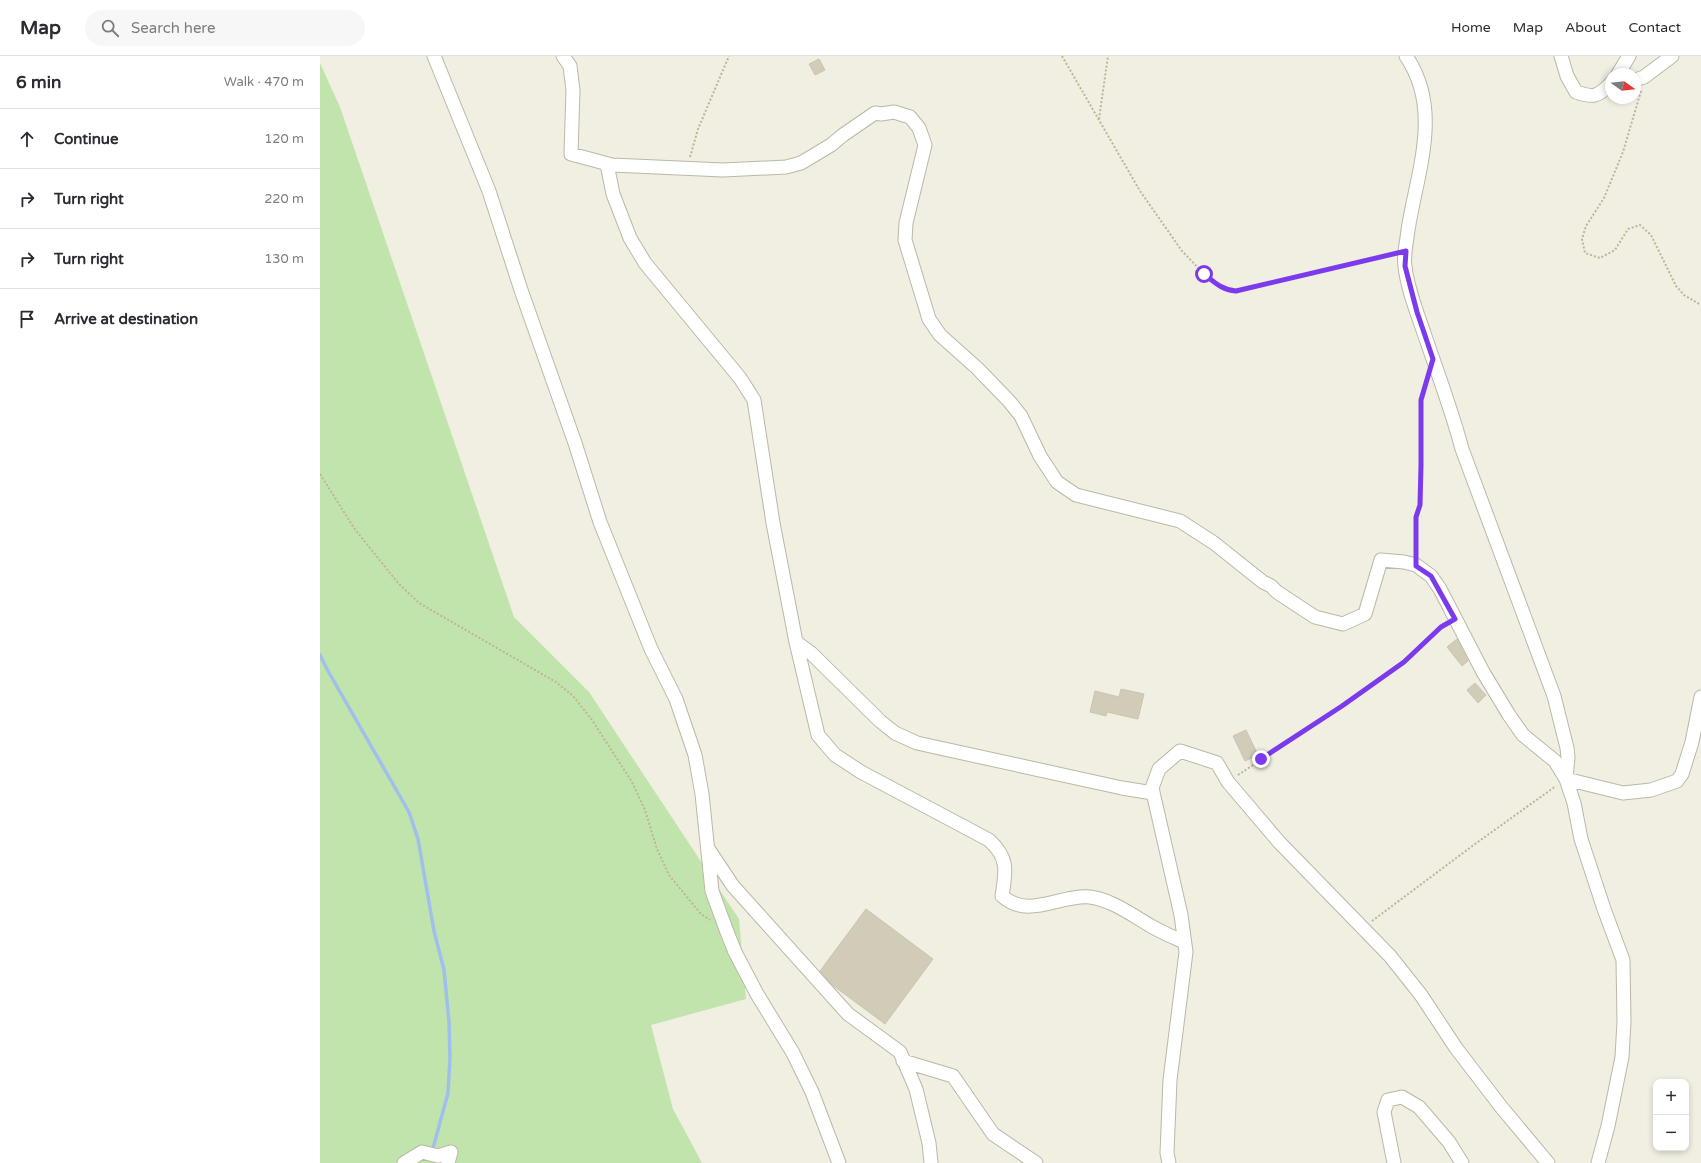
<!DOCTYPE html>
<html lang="en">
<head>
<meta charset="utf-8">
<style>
	:root { --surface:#fff; --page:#f7f7f7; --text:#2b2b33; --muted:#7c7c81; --line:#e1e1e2 }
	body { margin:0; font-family:"Varela Round",sans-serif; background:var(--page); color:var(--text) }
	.controls { position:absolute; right:12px; bottom:12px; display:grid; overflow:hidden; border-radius:8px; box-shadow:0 2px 6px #0003 }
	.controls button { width:36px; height:36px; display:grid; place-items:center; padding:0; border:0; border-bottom:1px solid var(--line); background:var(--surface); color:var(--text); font:20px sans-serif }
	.compass { position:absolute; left:1285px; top:12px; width:36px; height:36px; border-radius:50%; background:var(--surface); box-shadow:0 2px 6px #0003; rotate:105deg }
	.stop { position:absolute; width:12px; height:12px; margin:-9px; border:3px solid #7c3aed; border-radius:50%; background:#fff }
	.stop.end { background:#7c3aed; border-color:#fff; box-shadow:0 1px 4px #0008 }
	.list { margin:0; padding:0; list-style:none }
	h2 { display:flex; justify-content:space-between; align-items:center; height:52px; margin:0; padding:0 16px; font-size:17px }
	h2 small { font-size:13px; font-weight:400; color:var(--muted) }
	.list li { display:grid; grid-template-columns:26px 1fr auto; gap:12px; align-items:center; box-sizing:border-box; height:60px; padding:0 16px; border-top:1px solid var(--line) }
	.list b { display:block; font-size:15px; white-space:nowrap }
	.list em { font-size:13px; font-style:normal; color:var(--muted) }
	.icon { flex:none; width:22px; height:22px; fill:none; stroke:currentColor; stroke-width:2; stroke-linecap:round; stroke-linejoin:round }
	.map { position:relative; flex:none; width:1381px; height:1107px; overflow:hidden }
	header { display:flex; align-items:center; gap:24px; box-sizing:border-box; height:56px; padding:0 20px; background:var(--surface); border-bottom:1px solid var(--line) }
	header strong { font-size:19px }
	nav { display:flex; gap:22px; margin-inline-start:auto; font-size:14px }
	.search { width:280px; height:36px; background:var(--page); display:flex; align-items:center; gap:10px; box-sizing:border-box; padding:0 14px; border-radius:22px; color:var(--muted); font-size:15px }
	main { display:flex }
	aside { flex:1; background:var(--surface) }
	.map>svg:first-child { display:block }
</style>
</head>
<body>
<header>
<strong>Map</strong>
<div class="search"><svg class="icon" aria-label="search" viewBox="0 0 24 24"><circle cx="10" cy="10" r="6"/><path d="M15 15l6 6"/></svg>Search here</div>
<nav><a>Home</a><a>Map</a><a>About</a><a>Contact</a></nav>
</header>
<main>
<aside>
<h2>6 min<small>Walk · 470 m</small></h2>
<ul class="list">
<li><svg class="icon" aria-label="ahead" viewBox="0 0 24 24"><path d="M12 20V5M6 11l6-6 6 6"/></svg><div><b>Continue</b></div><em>120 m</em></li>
<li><svg class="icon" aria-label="right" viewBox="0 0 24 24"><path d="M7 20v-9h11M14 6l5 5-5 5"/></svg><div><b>Turn right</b></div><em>220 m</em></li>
<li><svg class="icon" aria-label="right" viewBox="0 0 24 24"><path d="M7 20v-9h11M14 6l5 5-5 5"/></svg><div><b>Turn right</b></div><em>130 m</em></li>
<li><svg class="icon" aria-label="arrive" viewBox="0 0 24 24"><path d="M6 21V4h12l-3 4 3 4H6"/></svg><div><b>Arrive at destination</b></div></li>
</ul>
</aside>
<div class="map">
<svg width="1381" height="1107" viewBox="0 0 1381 1107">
	<rect width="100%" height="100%" fill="#f0efe2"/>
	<path fill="#c1e4ac" d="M 0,7 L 20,51 L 194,561 L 269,636 L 419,863 L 426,943 L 331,969 L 353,1053 L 382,1107 L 0,1107 Z"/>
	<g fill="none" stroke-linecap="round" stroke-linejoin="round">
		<path stroke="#a0bfec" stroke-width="3.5" d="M 0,599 L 8,615 L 89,756 L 98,783 L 114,875 L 124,914 L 129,966 L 130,1002 L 128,1037 L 112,1096"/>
	</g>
	<path fill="#d1ccb8" stroke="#ccc5ac" d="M 499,3 L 505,14 L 495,19 L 489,8 Z
		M 1137,583 L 1148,605 L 1142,610 L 1127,591 Z
		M 1155,627 L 1166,639 L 1158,647 L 1147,634 Z
		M 801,633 L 824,638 L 818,663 L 787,656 L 786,660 L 770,656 L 775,635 L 799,641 Z
		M 926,674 L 938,699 L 925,705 L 913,680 Z
		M 546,853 L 613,903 L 565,968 L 511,928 L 500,915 Z"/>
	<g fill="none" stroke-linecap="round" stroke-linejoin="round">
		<g stroke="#bbb8a6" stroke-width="15">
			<path id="minor" d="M 114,0 L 169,135 L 201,234 L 255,387 L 280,466 L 331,593 L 356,643 L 375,699 L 382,738 L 392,835 L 407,876 L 415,896 L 437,938 L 473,997 L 492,1036 L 519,1107
				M 243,0 L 250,10 L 253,34 L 251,98 L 292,109 L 403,114 L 466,111 L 481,107 L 511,89 L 523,79 L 555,57 L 561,58 L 574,56 L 590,61 L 599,72 L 605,89 L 586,167 L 585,184 L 609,263 L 620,279 L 657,312 L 689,345 L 701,360 L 720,400 L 737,426 L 756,439 L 860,465 L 894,487 L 943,526 L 951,530 L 957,536 L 995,561 L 1023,568 L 1045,558 L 1061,504 L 1084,506 L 1096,509 L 1111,520 L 1120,533 L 1163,616 L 1189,659 L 1203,679 L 1235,705 L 1246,723 L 1254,747 L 1261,783 L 1284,853 L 1303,904 L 1304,966 L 1302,1001 L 1288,1070 L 1278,1107
				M 1086,0 C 1123,54 1097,116 1088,174 C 1087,185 1083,199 1085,210 C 1087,232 1098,259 1105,280 C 1118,318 1132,355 1142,393 L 1234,640 L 1247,692 L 1248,701 L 1246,723
				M 1241,0 L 1247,20 L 1256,36 C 1273,42 1278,41 1291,27
				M 1298,18 L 1309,0
				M 1315,24 L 1324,21 L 1352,0
				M 287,108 L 293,138 L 310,182 L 325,207 L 420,322 L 434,344 L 453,467 L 476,586 L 498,679 L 515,699 L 541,716 L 669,784 C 689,802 686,815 682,840 C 709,864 740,838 770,841 C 792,844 812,859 831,870 C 841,876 853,881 864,886
				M 476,586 L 491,597 L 560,665 L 575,677 L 597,687 L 802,732 L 833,737
				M 1246,723 L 1303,737 L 1331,734 L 1357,725 L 1362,718 L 1372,686 L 1381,641
				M 389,794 L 413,830 L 528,958 L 580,996 L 596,1033 L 609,1087 L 611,1107
				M 583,1005 L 633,1020 L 673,1078 L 716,1107
				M 84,1107 L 102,1096 L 118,1100 L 131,1096 L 128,1107
				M 849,1107 L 847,1097 L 850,1024 L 866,896 L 861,859 L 832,732 L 839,713 L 860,695 L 897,707 L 908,726 L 959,786 L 1070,900 L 1101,939 L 1136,992 L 1182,1052 L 1228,1107
				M 1074,1107 L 1064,1056 L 1068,1044 L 1082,1041 L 1099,1051 L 1129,1086 L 1142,1107"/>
		</g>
		<path stroke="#bcb698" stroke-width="2" stroke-dasharray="2 2" stroke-linecap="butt" d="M 742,0 L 820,135 L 862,195 L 884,218 L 900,231 L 907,234 L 916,235 L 1072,198
			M 1321,35 L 1303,96 L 1284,142 L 1266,170 L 1262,183 L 1265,197 L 1280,202 L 1295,194 L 1308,173 L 1320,169 L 1331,179 L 1356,230 L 1364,239 L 1381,249
			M 779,63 L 788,0
			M 370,101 L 378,73 L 409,0
			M 0,418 L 34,472 L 78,527 L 99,547 L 236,626 L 253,640 L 272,664 L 312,726 L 325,754 L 337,793 L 349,819 L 381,858 L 390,864
			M 1096,496 L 1096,461 L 1099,449 L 1101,409 L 1101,343 L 1107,324
			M 918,719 L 1022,650 L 1084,606 L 1125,569
			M 1052,865 L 1155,788 L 1236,730"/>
		<use href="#minor" stroke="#fff" stroke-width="13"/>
	</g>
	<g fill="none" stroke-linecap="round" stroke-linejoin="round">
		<path stroke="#7c3aed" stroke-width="5" d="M 884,218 C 894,226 902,234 916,235 L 1086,195 L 1085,210 L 1097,256 L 1113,303 L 1101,344 L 1101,409 L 1100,449 L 1096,461 L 1096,510 L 1111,520 L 1135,563 L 1121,571 L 1084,606 L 1022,650 L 941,703"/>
	</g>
</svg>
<div class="controls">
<button>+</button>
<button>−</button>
</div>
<svg class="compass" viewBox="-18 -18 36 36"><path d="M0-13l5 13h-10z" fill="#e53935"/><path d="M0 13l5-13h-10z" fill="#7c7c81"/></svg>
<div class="stop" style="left:884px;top:218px"></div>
<div class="stop end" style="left:941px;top:703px"></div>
</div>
</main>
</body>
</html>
